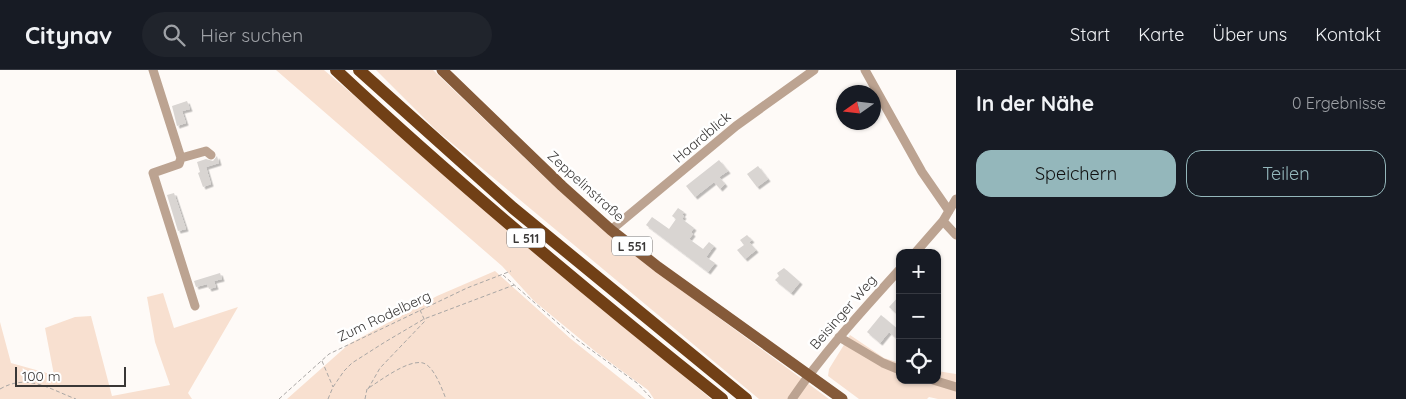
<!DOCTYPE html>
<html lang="de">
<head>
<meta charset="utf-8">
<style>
	:root { --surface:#171b24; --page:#20242c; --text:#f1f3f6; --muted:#9ea1a6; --line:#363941; --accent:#94b7bb }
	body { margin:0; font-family:Quicksand,sans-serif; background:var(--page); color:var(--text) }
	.controls { position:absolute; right:15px; bottom:15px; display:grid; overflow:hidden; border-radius:10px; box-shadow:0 1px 4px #0004 }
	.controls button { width:45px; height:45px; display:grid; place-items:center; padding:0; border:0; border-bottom:1px solid var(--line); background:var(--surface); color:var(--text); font:25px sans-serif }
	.compass { position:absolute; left:836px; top:15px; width:45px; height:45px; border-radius:50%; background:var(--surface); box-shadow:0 1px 4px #0004; rotate:256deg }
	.scale { position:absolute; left:15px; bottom:12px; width:111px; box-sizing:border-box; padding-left:5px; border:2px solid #393736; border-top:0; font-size:14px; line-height:18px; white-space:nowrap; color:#393736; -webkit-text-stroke:4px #fff; paint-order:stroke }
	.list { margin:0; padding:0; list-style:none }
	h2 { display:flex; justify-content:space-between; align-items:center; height:65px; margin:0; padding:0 20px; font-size:21px }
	h2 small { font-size:16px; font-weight:400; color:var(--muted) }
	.actions { display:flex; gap:10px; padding:15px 20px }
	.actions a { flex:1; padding:11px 0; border:1px solid var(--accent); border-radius:15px; text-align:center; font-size:18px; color:var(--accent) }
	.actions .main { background:var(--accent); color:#111 }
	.icon { flex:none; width:28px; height:28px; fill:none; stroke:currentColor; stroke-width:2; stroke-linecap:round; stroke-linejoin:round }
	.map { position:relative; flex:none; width:956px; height:329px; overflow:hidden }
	header { display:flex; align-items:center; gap:30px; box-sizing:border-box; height:70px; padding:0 25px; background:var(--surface); border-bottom:1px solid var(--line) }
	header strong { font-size:24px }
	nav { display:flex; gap:28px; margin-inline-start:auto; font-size:18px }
	.search { width:350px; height:45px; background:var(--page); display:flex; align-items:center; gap:12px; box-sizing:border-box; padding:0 18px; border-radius:28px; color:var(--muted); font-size:19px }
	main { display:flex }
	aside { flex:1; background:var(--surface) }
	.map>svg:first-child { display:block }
</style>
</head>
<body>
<header>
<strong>Citynav</strong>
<div class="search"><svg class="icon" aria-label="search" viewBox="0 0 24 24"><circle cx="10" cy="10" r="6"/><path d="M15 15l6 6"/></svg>Hier suchen</div>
<nav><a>Start</a><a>Karte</a><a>Über uns</a><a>Kontakt</a></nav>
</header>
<main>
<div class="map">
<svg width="956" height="329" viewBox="0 0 956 329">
	<defs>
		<filter id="shadow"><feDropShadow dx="2.5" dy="2.5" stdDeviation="0" flood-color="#0004"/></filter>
	</defs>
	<rect width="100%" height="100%" fill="#fefaf7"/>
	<path fill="#f8e0d0" d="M 276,0 L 324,0 L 711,329 L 654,329 L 648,320 L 596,282 L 534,231 L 502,196 Z
		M 376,0 L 433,0 L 557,119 L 688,225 L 829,329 L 759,329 L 436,60 Z
		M 495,201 L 571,269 L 646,329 L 287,329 L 349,274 L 437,226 Z
		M 163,223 L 174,258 L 238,237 L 188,323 L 192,329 L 0,329 L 0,252 L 11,293 L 54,305 L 45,258 L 75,247 L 91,246 L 112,326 L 170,315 L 155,272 L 147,227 Z
		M 850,265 L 884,288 L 900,293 L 900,310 L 937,310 L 937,301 L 956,304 L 956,329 L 938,329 L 929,327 L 927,329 L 859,329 L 828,306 L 829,299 Z"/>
	<path fill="#d9d5d2" filter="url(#shadow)" d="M 187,31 L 190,39 L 182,41 L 186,53 L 177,56 L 172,36 Z
		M 217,86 L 219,93 L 206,97 L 211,114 L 203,117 L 198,103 L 200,102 L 197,92 L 206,89 L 213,91 Z
		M 719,90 L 728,101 L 719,107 L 725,114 L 720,119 L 714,112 L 695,127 L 686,116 Z
		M 758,96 L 768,109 L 757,117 L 747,104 Z
		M 174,123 L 186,159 L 178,161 L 167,125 Z
		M 678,138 L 684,142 L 682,145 L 684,146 L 682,149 L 694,158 L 691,162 L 693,164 L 689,169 L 703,179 L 709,172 L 714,176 L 706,187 L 715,193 L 708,202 L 646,155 L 652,147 L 669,159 L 676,149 L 672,146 Z
		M 747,165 L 752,170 L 749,172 L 756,180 L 745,189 L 737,180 L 744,175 L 740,170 Z
		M 784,198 L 800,212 L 791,223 L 775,210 L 779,206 L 777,203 Z
		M 220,203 L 222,209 L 214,211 L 216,217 L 209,219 L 207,214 L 196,217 L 194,211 Z
		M 900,225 L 900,247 L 889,237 Z
		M 881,245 L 900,261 L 900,271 L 889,262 L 880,273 L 867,262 Z"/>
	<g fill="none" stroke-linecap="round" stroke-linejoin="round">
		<path stroke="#a9a6a4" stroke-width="1" stroke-dasharray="4 2.5" stroke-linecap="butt" d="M 503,205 L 576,269 L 637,313 L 652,329
			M 322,291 L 333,317
			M 0,319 C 28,303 49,319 76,329
			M 368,319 L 380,298 L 425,251 L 420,240
			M 279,329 L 329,284 L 467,218 L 511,201
			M 328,329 L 333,317 L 344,301 L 352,293 L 385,272 L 424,249 L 514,215
			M 365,329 L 367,319 C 380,311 408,289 423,293 C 434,296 442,319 446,329"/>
		<path stroke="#bca391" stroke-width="9" d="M 153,0 L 181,88 L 179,94 L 153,103 L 195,236
			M 865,0 L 922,102 L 949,141
			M 181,88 L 206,81 L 211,85
			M 943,151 L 956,165
			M 611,160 L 736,56 L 814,0
			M 915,183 L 943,151 L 956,129
			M 839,267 L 883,293 L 900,300
			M 933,310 L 956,317
			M 792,329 C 824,282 862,241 900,199"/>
		<path stroke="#855a39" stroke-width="11" d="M 442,0 L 562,116 L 611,160 L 658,197 L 842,329"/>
		<path stroke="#714016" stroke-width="12" d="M 336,0 C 460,116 590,224 722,329
			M 359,0 L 513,138 L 746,329"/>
	</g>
	<g text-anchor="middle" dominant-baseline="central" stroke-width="5" stroke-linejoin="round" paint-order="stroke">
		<g fill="#fff" stroke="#747372" stroke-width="1">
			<rect x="507" y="158.5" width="38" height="19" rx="4"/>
			<rect x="612" y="166.5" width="40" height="19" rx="4"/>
		</g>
		<g font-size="12" font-weight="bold" fill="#393736">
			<text x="526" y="168">L 511</text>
			<text x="632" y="176">L 551</text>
		</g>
		<g font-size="14" fill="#393736" stroke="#fff">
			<text transform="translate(702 67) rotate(-40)">Haardblick</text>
			<text transform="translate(586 116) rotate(42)">Zeppelinstraße</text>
			<text transform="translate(843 242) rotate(-49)">Beisinger Weg</text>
			<text transform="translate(384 246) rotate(-25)">Zum Rodelberg</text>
		</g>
	</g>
</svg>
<div class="controls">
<button>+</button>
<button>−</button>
<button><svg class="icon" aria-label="locate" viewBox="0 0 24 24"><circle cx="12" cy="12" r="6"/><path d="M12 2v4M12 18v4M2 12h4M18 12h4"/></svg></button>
</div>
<svg class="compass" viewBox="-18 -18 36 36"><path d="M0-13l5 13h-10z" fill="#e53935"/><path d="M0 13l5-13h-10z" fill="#9ea1a6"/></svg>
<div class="scale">100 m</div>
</div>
<aside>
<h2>In der Nähe<small>0 Ergebnisse</small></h2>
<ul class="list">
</ul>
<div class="actions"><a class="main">Speichern</a><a>Teilen</a></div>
</aside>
</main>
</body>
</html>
